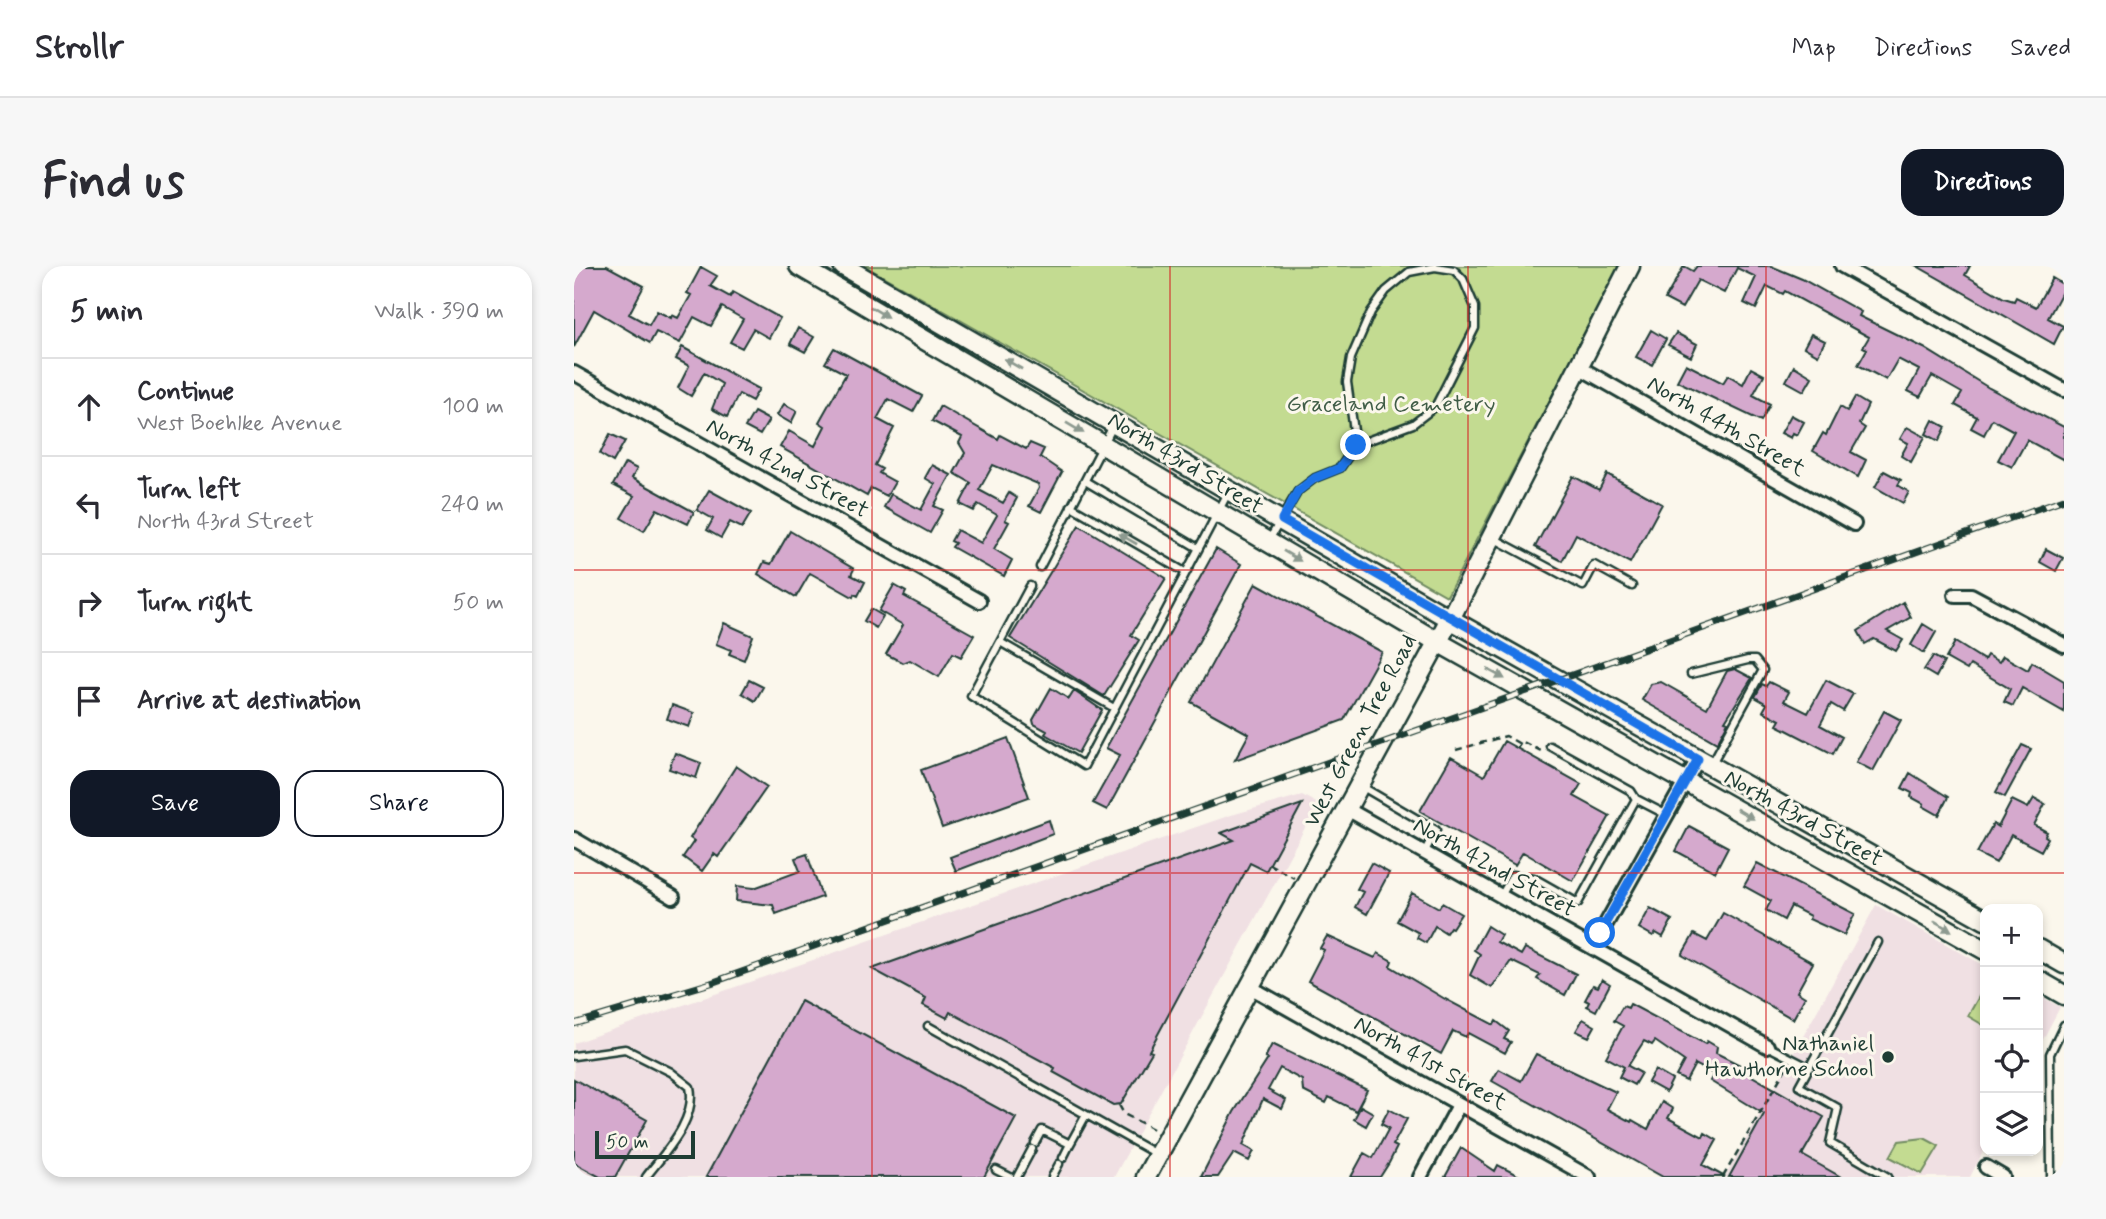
<!DOCTYPE html>
<html lang="en">
<head>
<meta charset="utf-8">
<style>
	:root { --surface:#fff; --page:#f7f7f7; --text:#2b2b33; --muted:#7c7c81; --line:#e1e1e2; --accent:#111827 }
	body { margin:0; font-family:Mynerve,sans-serif; background:var(--page); color:var(--text) }
	.controls { position:absolute; right:21px; bottom:21px; display:grid; overflow:hidden; border-radius:14px; box-shadow:0 4px 10px #0003 }
	.controls button { width:63px; height:63px; display:grid; place-items:center; padding:0; border:0; border-bottom:2px solid var(--line); background:var(--surface); color:var(--text); font:35px sans-serif }
	.scale { position:absolute; left:21px; bottom:18px; width:100px; box-sizing:border-box; padding-left:7px; border:4px solid #1f3d34; border-top:0; font-size:19px; line-height:24px; white-space:nowrap; color:#1f3d34; -webkit-text-stroke:5px #fbf7ec; paint-order:stroke }
	.stop { position:absolute; width:21px; height:21px; margin:-16px; border:5px solid #1a73e8; border-radius:50%; background:#fff }
	.stop.end { background:#1a73e8; border-color:#fff; box-shadow:0 2px 7px #0008 }
	.list { margin:0; padding:0; list-style:none }
	h2 { display:flex; justify-content:space-between; align-items:center; height:91px; margin:0; padding:0 28px; font-size:30px }
	h2 small { font-size:23px; font-weight:400; color:var(--muted) }
	.list li { display:grid; grid-template-columns:46px 1fr auto; gap:21px; align-items:center; box-sizing:border-box; height:98px; padding:0 28px; border-top:2px solid var(--line) }
	.list b { display:block; font-size:26px; white-space:nowrap }
	.list p { margin:0; font-size:23px; white-space:nowrap; color:var(--muted) }
	.list em { font-size:23px; font-style:normal; color:var(--muted) }
	.actions { display:flex; gap:14px; padding:21px 28px }
	.actions a { flex:1; padding:16px 0; border:2px solid var(--accent); border-radius:21px; text-align:center; font-size:24px; color:var(--accent) }
	.actions .main { background:var(--accent); color:#fff }
	.icon { flex:none; width:38px; height:38px; fill:none; stroke:currentColor; stroke-width:2; stroke-linecap:round; stroke-linejoin:round }
	.map { position:relative; flex:none; width:1490px; height:911px; overflow:hidden; border-radius:21px }
	header { display:flex; align-items:center; gap:42px; box-sizing:border-box; height:98px; padding:0 35px; background:var(--surface); border-bottom:2px solid var(--line) }
	header strong { font-size:33px }
	nav { display:flex; gap:38px; margin-inline-start:auto; font-size:24px }
	.intro { display:flex; align-items:center; justify-content:space-between; box-sizing:border-box; height:168px; padding:0 42px }
	h1 { margin:0; font-size:49px }
	.button { padding:18px 32px; border-radius:21px; background:var(--accent); color:#fff; font-size:24px; font-weight:700 }
	main { display:flex; gap:42px; padding:0 42px }
	aside { flex:1; background:var(--surface); border-radius:21px; box-shadow:0 4px 10px #0003 }
	.map>svg:first-child { display:block }
</style>
</head>
<body>
<header>
<strong>Strollr</strong>
<nav><a>Map</a><a>Directions</a><a>Saved</a></nav>
</header>
<div class="intro"><h1>Find us</h1><a class="button">Directions</a></div>
<main>
<aside>
<h2>5 min<small>Walk · 390 m</small></h2>
<ul class="list">
<li><svg class="icon" aria-label="ahead" viewBox="0 0 24 24"><path d="M12 20V5M6 11l6-6 6 6"/></svg><div><b>Continue</b><p>West Boehlke Avenue</p></div><em>100 m</em></li>
<li><svg class="icon" aria-label="left" viewBox="0 0 24 24"><path d="M17 20v-9H6M10 6l-5 5 5 5"/></svg><div><b>Turn left</b><p>North 43rd Street</p></div><em>240 m</em></li>
<li><svg class="icon" aria-label="right" viewBox="0 0 24 24"><path d="M7 20v-9h11M14 6l5 5-5 5"/></svg><div><b>Turn right</b></div><em>50 m</em></li>
<li><svg class="icon" aria-label="arrive" viewBox="0 0 24 24"><path d="M6 21V4h12l-3 4 3 4H6"/></svg><div><b>Arrive at destination</b></div></li>
</ul>
<div class="actions"><a class="main">Save</a><a>Share</a></div>
</aside>
<div class="map">
<svg width="1490" height="911" viewBox="0 0 1490 911">
	<rect width="100%" height="100%" fill="#fbf7ec"/>
	<filter id="ink" filterUnits="userSpaceOnUse"><feTurbulence type="fractalNoise" baseFrequency=".0143" numOctaves="2"/><feDisplacementMap in="SourceGraphic" scale="14" xChannelSelector="R" yChannelSelector="G"/><feConvolveMatrix kernelMatrix="1 2 1 2 8 2 1 2 1" color-interpolation-filters="sRGB"/></filter>
	<g filter="url(#ink)">
		<path fill="#f0e0e3" d="M 728,529 L 744,538 L 540,911 L 0,911 L 0,777 L 654,550 Z
			M 1302,639 L 1411,700 L 1411,882 L 1396,911 L 1151,911 Z
			M 1464,729 L 1486,741 L 1464,783 Z"/>
		<path fill="#c3db91" stroke="#718c62" stroke-width="2" d="M 291,0 L 1046,0 L 873,330 Z
			M 1407,727 L 1411,729 L 1411,760 L 1394,750 Z
			M 1350,872 L 1365,880 L 1348,908 L 1316,891 L 1325,875 Z"/>
		<path fill="#d5a9cd" stroke="#1f3d34" stroke-width="2" d="M 0,0 L 33,0 L 70,20 L 55,48 L 75,59 L 83,45 L 97,52 L 98,49 L 104,52 L 117,29 L 113,27 L 127,1 L 143,10 L 136,20 L 156,31 L 159,26 L 206,52 L 195,72 L 179,63 L 168,82 L 156,76 L 169,53 L 148,41 L 137,60 L 120,51 L 106,77 L 82,66 L 76,77 L 20,44 L 0,81 Z
			M 1110,0 L 1119,5 L 1123,0 L 1197,0 L 1228,13 L 1287,46 L 1285,50 L 1350,82 L 1415,122 L 1490,161 L 1490,194 L 1453,174 L 1438,201 L 1424,194 L 1440,165 L 1418,153 L 1410,169 L 1397,162 L 1403,151 L 1381,139 L 1388,127 L 1358,110 L 1346,131 L 1334,125 L 1345,104 L 1324,93 L 1312,114 L 1284,99 L 1293,83 L 1289,81 L 1295,71 L 1211,25 L 1209,28 L 1193,20 L 1182,43 L 1170,37 L 1182,11 L 1163,2 L 1150,27 L 1124,14 L 1108,42 L 1091,33 Z
			M 1343,0 L 1396,0 L 1391,9 L 1430,32 L 1440,35 L 1442,31 L 1462,41 L 1478,12 L 1490,19 L 1490,22 L 1474,52 L 1489,60 L 1480,78 Z
			M 224,62 L 240,71 L 231,86 L 216,78 Z
			M 1077,64 L 1092,73 L 1078,99 L 1062,91 Z
			M 1102,67 L 1123,78 L 1117,91 L 1094,79 Z
			M 1237,68 L 1251,75 L 1244,89 L 1230,81 Z
			M 108,81 L 185,123 L 178,135 L 165,128 L 153,151 L 138,143 L 148,118 L 130,107 L 117,130 L 104,122 L 115,100 L 102,93 Z
			M 260,82 L 348,130 L 339,146 L 314,133 L 303,153 L 320,162 L 301,199 L 308,203 L 305,207 L 321,216 L 313,230 L 297,222 L 293,230 L 206,181 L 215,165 L 241,180 L 251,160 L 245,156 L 272,108 L 251,97 Z
			M 1112,98 L 1149,117 L 1154,109 L 1169,118 L 1177,102 L 1190,109 L 1179,129 L 1196,138 L 1187,155 L 1103,115 Z
			M 1220,100 L 1238,111 L 1230,125 L 1212,115 Z
			M 1281,131 L 1294,139 L 1285,158 L 1291,162 L 1277,186 L 1292,194 L 1284,211 L 1239,185 L 1249,167 L 1252,169 L 1266,141 L 1273,145 Z
			M 210,138 L 223,145 L 217,157 L 203,149 Z
			M 366,140 L 424,173 L 426,169 L 452,183 L 456,177 L 470,183 L 466,191 L 488,206 L 467,246 L 455,240 L 465,222 L 464,218 L 419,199 L 405,224 L 429,237 L 435,227 L 443,232 L 431,254 L 435,256 L 420,283 L 438,294 L 430,310 L 378,281 L 381,277 L 377,275 L 383,264 L 407,277 L 423,249 L 404,238 L 400,245 L 386,238 L 397,217 L 380,207 L 391,187 L 385,177 L 388,171 L 358,155 Z
			M 180,146 L 195,154 L 186,169 L 171,161 Z
			M 1217,149 L 1230,156 L 1223,169 L 1219,167 L 1217,172 L 1207,167 Z
			M 1359,154 L 1372,161 L 1365,175 L 1352,168 Z
			M 1333,161 L 1351,171 L 1337,196 L 1327,190 L 1334,177 L 1326,173 Z
			M 36,168 L 51,175 L 39,196 L 26,188 Z
			M 51,197 L 63,203 L 58,212 L 120,246 L 114,258 L 83,243 L 70,265 L 47,252 L 60,230 L 39,219 Z
			M 358,199 L 377,209 L 360,240 L 369,244 L 356,267 L 310,241 L 317,228 L 347,244 L 361,218 L 351,212 Z
			M 1310,205 L 1327,214 L 1324,219 L 1335,226 L 1329,237 L 1301,221 Z
			M 1033,208 L 1088,238 L 1056,297 L 1002,268 L 988,295 L 961,281 L 999,210 L 1025,224 Z
			M 135,224 L 177,247 L 168,262 L 156,256 L 147,272 L 133,264 L 139,253 L 123,244 Z
			M 505,259 L 592,312 L 557,369 L 565,374 L 530,430 L 436,372 Z
			M 216,265 L 280,303 L 277,309 L 291,316 L 284,330 L 280,328 L 279,331 L 236,307 L 222,331 L 184,308 L 190,296 L 197,298 Z
			M 642,283 L 667,298 L 533,544 L 519,537 L 546,489 L 532,482 Z
			M 1472,283 L 1489,292 L 1482,305 L 1466,296 Z
			M 682,317 L 808,386 L 770,454 L 661,494 L 675,468 L 617,436 Z
			M 320,319 L 332,326 L 330,330 L 400,369 L 387,391 L 379,387 L 365,411 L 336,394 L 329,397 L 312,388 L 329,359 L 305,345 Z
			M 1329,336 L 1337,351 L 1313,365 L 1329,374 L 1322,385 L 1300,373 L 1291,378 L 1284,365 Z
			M 297,343 L 309,350 L 302,362 L 290,355 Z
			M 150,357 L 179,370 L 170,394 L 155,388 L 157,384 L 142,378 Z
			M 1349,358 L 1362,366 L 1350,387 L 1337,379 Z
			M 1381,376 L 1410,394 L 1413,389 L 1425,396 L 1429,390 L 1454,404 L 1458,396 L 1490,415 L 1490,446 L 1448,422 L 1439,440 L 1430,436 L 1436,423 L 1396,399 L 1393,404 L 1372,392 Z
			M 1359,390 L 1370,396 L 1362,411 L 1350,404 Z
			M 1161,403 L 1178,412 L 1151,455 L 1154,456 L 1143,477 L 1068,434 L 1077,418 L 1087,416 L 1133,442 L 1153,405 Z
			M 175,414 L 189,421 L 181,435 L 168,427 Z
			M 1252,414 L 1279,428 L 1269,445 L 1257,438 L 1246,459 L 1268,471 L 1259,488 L 1203,459 L 1206,454 L 1189,445 L 1193,438 L 1181,431 L 1188,418 L 1192,420 L 1195,416 L 1215,426 L 1210,435 L 1234,447 Z
			M 477,422 L 495,433 L 500,425 L 528,444 L 504,487 L 471,468 L 473,465 L 460,458 L 459,454 Z
			M 98,439 L 120,447 L 115,461 L 93,453 Z
			M 1310,445 L 1327,454 L 1299,505 L 1282,496 Z
			M 434,472 L 455,531 L 368,562 L 347,504 Z
			M 930,475 L 1007,518 L 1000,530 L 1036,550 L 999,615 L 949,586 L 941,599 L 846,545 L 877,491 L 910,510 Z
			M 1448,479 L 1457,483 L 1431,531 L 1422,526 Z
			M 101,487 L 127,497 L 122,512 L 95,503 Z
			M 162,500 L 193,521 L 144,591 L 140,588 L 128,605 L 109,591 L 120,575 L 116,572 Z
			M 1336,507 L 1374,531 L 1365,549 L 1349,540 L 1350,538 L 1337,531 L 1338,527 L 1328,522 Z
			M 1460,532 L 1471,538 L 1460,559 L 1473,566 L 1471,570 L 1474,572 L 1467,585 L 1437,569 L 1422,597 L 1403,587 L 1419,558 L 1424,561 L 1438,534 L 1454,542 Z
			M 728,538 L 692,605 L 676,597 L 575,785 L 578,786 L 547,838 L 539,839 L 479,806 L 481,802 L 376,746 L 373,752 L 349,739 L 352,732 L 298,703 L 660,574 L 647,567 Z
			M 475,554 L 479,568 L 382,605 L 376,591 Z
			M 1115,560 L 1154,581 L 1141,606 L 1102,585 Z
			M 233,588 L 248,631 L 202,648 L 199,639 L 162,635 L 163,620 L 180,622 L 226,605 L 221,592 Z
			M 797,597 L 815,607 L 793,648 L 781,641 L 789,626 L 783,623 Z
			M 1183,597 L 1281,648 L 1270,669 L 1235,653 L 1236,650 L 1217,640 L 1210,654 L 1192,644 L 1197,635 L 1170,620 Z
			M 838,627 L 865,642 L 868,637 L 887,648 L 878,662 L 876,661 L 872,667 L 861,660 L 852,677 L 843,672 L 845,667 L 823,655 Z
			M 1076,642 L 1098,654 L 1089,671 L 1082,667 L 1079,670 L 1065,662 Z
			M 1149,647 L 1239,697 L 1223,726 L 1231,731 L 1219,753 L 1108,689 L 1120,668 L 1133,675 Z
			M 913,660 L 927,669 L 923,676 L 947,689 L 951,682 L 1002,708 L 991,729 L 963,713 L 966,709 L 937,695 L 918,722 L 896,709 L 906,688 L 900,684 Z
			M 753,670 L 801,692 L 804,687 L 818,695 L 816,700 L 871,733 L 920,759 L 922,755 L 935,765 L 930,773 L 937,776 L 931,787 L 894,767 L 892,771 L 879,765 L 867,788 L 734,715 L 750,684 L 746,682 Z
			M 1028,713 L 1036,718 L 1022,745 L 1013,740 L 1015,736 L 1011,734 L 1019,719 L 1024,721 Z
			M 227,735 L 442,852 L 410,911 L 132,911 Z
			M 1056,738 L 1131,778 L 1133,775 L 1143,781 L 1142,787 L 1166,799 L 1164,802 L 1250,851 L 1228,889 L 1267,911 L 1155,911 L 1190,848 L 1136,815 L 1140,808 L 1121,798 L 1112,815 L 1102,810 L 1110,795 L 1081,775 L 1078,779 L 1070,775 L 1054,800 L 1067,807 L 1060,819 L 1045,811 L 1050,801 L 1032,791 L 1049,760 L 1040,755 L 1049,740 L 1054,742 Z
			M 1009,753 L 1021,760 L 1015,771 L 1002,765 Z
			M 698,778 L 793,824 L 782,845 L 755,831 L 752,837 L 729,825 L 728,814 L 706,802 L 694,824 L 712,834 L 708,843 L 689,833 L 669,879 L 680,885 L 675,895 L 660,887 L 644,911 L 627,911 L 660,846 L 694,793 L 691,792 Z
			M 962,788 L 1042,826 L 1033,843 L 1057,856 L 1058,854 L 1074,863 L 1088,836 L 1099,843 L 1094,852 L 1129,871 L 1131,867 L 1143,874 L 1129,899 L 1151,911 L 1089,911 L 918,815 L 925,803 L 947,815 Z
			M 1081,804 L 1098,814 L 1092,826 L 1074,816 Z
			M 0,813 L 73,854 L 41,911 L 26,911 L 0,897 Z
			M 787,840 L 799,847 L 792,860 L 780,853 Z
			M 815,843 L 833,853 L 819,879 L 823,881 L 815,897 L 806,911 L 777,911 L 790,887 L 799,892 L 815,862 L 807,858 Z
			M 887,882 L 921,905 L 924,899 L 947,911 L 871,911 Z"/>
		<g fill="none" stroke-linecap="round" stroke-linejoin="round">
			<g stroke="#1f3d34" stroke-width="11">
				<path id="lane" d="M 511,215 L 624,282
					M 497,240 L 611,306
					M 921,273 L 1009,320 L 1020,299 L 1058,320
					M 695,274 L 724,225 L 741,212 L 766,202 L 782,179 L 839,158 L 861,141 L 901,62 L 901,41 L 889,13 L 880,4 L 861,1 L 835,6 L 812,25 L 797,46 L 777,92 L 773,116 L 782,179
					M 466,301 L 540,158
					M 456,320 L 397,430 L 510,500 L 655,225
					M 426,376 L 540,442
					M 1117,408 L 1174,394 L 1181,394 L 1189,404 L 1137,499
					M 976,480 L 1057,525 L 1062,533
					M 787,520 L 862,564 L 850,587
					M 927,630 L 939,609 L 960,612 L 1004,637 L 1062,533 L 1093,549
					M 1304,676 L 1225,820 L 1264,842 L 1256,877 L 1314,911
					M 354,760 L 582,888
					M 1193,780 L 1236,802
					M 0,790 L 51,783 L 97,806 L 116,821 C 123,854 91,886 72,911
					M 461,877 L 468,864 L 496,878 L 489,892
					M 496,878 L 512,849
					M 422,904 L 436,911
					M 443,911 L 458,883
					M 478,911 L 485,898
					M 1477,911 L 1476,788 L 1490,759"/>
			</g>
			<g stroke="#1f3d34" stroke-width="18">
				<path id="street" d="M 1268,0 L 1490,124
					M 1003,100 L 1280,258
					M 0,107 L 405,335
					M 1381,329 L 1397,329 L 1490,379
					M 773,543 L 1193,780
					M 0,573 L 99,631
					M 1019,681 L 1124,493
					M 676,721 L 1015,911
					M 1412,901 L 1429,911
					M 846,911 L 885,839"/>
			</g>
			<g stroke="#1f3d34" stroke-width="23">
				<path id="secondary" d="M 225,0 L 862,375 L 1411,684
					M 269,0 L 876,353 L 1411,654
					M 1464,683 L 1490,698
					M 1464,714 L 1490,729
					M 572,911 L 876,353 L 1056,0"/>
			</g>
			<path stroke="#1f3d34" stroke-width="2.5" stroke-dasharray="7 5" stroke-linecap="butt" d="M 943,483 L 947,475 L 967,485
				M 882,484 L 932,470 L 946,478
				M 695,598 L 720,612
				M 545,839 L 550,848 L 581,864
				M 1149,911 L 1212,802"/>
			<use href="#lane" stroke="#fbf7ec" stroke-width="6"/>
			<use href="#street" stroke="#fbf7ec" stroke-width="12"/>
			<use href="#secondary" stroke="#fbf7ec" stroke-width="18"/>
			<g stroke="#1f3d34" stroke-width="7">
				<path id="rail" d="M 0,758 L 137,717 L 1490,233"/>
			</g>
			<use href="#rail" stroke="#fbf7ec" stroke-width="4.5" stroke-dasharray="13" stroke-linecap="butt"/>
		</g>
		<defs><path id="oneway-solid" d="M-6-.8H1V-3.2L6.5 0L1 3.2V.8H-6Z" transform="scale(1.75)"/></defs>
		<g fill="#8d9a90">
			<use href="#oneway-solid" transform="translate(305 46) rotate(31)"/>
			<use href="#oneway-solid" transform="translate(439 98) rotate(-150)"/>
			<use href="#oneway-solid" transform="translate(501 162) rotate(31)"/>
			<use href="#oneway-solid" transform="translate(554 273) rotate(-150)"/>
			<use href="#oneway-solid" transform="translate(718 290) rotate(31)"/>
			<use href="#oneway-solid" transform="translate(922 408) rotate(29)"/>
			<use href="#oneway-solid" transform="translate(1171 548) rotate(30)"/>
			<use href="#oneway-solid" transform="translate(1369 660) rotate(30)"/>
		</g>
	</g>
	<g fill="none" stroke-linecap="round" stroke-linejoin="round" filter="url(#ink)">
		<path stroke="#1a73e8" stroke-width="9" d="M 782,179 L 766,202 L 741,212 L 724,225 L 708,254 L 1124,493 L 1026,667"/>
	</g>
	<path fill="none" stroke="#d62828" stroke-width="2" stroke-opacity="0.55" d="M 298,0 L 298,911M 596,0 L 596,911M 894,0 L 894,911M 1192,0 L 1192,911M 0,304 L 1490,304M 0,607 L 1490,607"/>
	<circle fill="#1f3d34" stroke="#fbf7ec" stroke-width="2.5" cx="1314" cy="791" r="7"/>
	<g text-anchor="middle" dominant-baseline="central" stroke-width="6" stroke-linejoin="round" paint-order="stroke">
		<g font-size="23" fill="#405d47" stroke="#fbf7ec">
			<text x="817" y="139">Graceland Cemetery</text>
		</g>
		<g font-size="23" fill="#1f3d34" stroke="#fbf7ec">
			<text transform="translate(1152 161) rotate(30)">North 44th Street</text>
			<text transform="translate(611 198) rotate(31)">North 43rd Street</text>
			<text transform="translate(213 203) rotate(29)">North 42nd Street</text>
			<text transform="translate(787 465) rotate(-62)">West Green Tree Road</text>
			<text transform="translate(1229 553) rotate(29)">North 43rd Street</text>
			<text transform="translate(920 602) rotate(29)">North 42nd Street</text>
			<text transform="translate(856 798) rotate(29)">North 41st Street</text>
		</g>
		<g font-size="23" fill="#1f3d34" stroke="#fbf7ec" text-anchor="end">
			<text x="1300" y="778">Nathaniel<tspan x="1300" dy="26">Hawthorne School</tspan></text>
		</g>
	</g>
</svg>
<div class="controls">
<button>+</button>
<button>−</button>
<button><svg class="icon" aria-label="locate" viewBox="0 0 24 24"><circle cx="12" cy="12" r="6"/><path d="M12 2v4M12 18v4M2 12h4M18 12h4"/></svg></button>
<button><svg class="icon" aria-label="layers" viewBox="0 0 24 24"><path d="M12 4l9 5-9 5-9-5zM3 14l9 5 9-5"/></svg></button>
</div>
<div class="scale">50 m</div>
<div class="stop" style="left:1026px;top:667px"></div>
<div class="stop end" style="left:782px;top:179px"></div>
</div>
</main>
</body>
</html>
